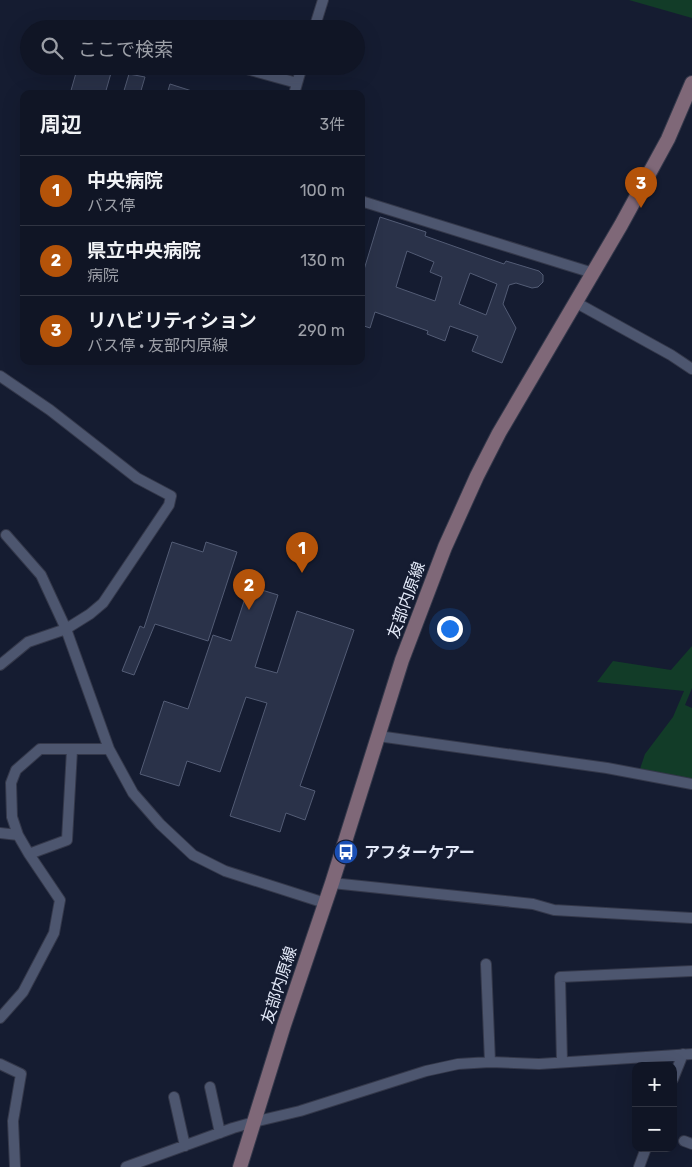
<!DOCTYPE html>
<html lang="ja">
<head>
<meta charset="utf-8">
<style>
	:root { --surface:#101525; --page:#1e2232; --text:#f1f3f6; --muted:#9c9fa7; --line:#303442; --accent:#b45309 }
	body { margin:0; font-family:Rubik,"Noto Sans JP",sans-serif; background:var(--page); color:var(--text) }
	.controls { position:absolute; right:15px; bottom:15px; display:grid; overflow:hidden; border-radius:10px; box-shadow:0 5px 20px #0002 }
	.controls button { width:45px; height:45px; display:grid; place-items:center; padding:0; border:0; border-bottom:1px solid var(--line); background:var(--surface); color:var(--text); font:25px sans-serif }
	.you { position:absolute; left:449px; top:628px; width:18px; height:18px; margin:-12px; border:4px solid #fff; border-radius:50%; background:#1a73e8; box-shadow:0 0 0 8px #1a73e833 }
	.badge { display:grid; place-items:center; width:32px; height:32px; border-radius:50%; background:var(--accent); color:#fff; font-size:16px; font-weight:700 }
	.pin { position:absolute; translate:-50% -41px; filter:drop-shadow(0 1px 2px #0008) }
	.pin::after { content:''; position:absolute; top:26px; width:18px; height:15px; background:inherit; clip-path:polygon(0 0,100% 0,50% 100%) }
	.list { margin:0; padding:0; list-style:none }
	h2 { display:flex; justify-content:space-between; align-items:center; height:65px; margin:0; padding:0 20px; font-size:21px }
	h2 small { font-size:16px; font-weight:400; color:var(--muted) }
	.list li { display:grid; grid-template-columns:32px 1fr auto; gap:15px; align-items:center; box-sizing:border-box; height:70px; padding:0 20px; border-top:1px solid var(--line) }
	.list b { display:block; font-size:19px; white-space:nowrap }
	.list p { margin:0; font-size:16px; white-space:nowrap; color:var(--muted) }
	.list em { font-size:16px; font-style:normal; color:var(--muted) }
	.icon { flex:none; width:28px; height:28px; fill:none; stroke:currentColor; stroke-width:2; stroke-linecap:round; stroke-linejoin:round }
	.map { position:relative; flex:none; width:692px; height:1167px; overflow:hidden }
	.search { position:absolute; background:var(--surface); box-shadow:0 5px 20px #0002; left:20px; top:20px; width:345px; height:55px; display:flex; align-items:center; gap:12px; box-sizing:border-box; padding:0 18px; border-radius:28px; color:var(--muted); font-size:19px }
	.panel { position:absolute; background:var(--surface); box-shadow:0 5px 20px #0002; left:20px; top:90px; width:345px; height:275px; border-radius:10px }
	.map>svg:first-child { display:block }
</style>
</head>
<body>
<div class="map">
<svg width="692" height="1167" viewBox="0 0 692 1167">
	<rect width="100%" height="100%" fill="#151c31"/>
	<path fill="#123c28" d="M 629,0 L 692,0 L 692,18 Z
		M 692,646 L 692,688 L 685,705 L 692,708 L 692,780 L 639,772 L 645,754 L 673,717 L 684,691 L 597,682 L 613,661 L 671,670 Z"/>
	<path fill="#2a3249" stroke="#535c75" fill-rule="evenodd" d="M 78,66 L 113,66 L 105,94 L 70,94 Z
		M 129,74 L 145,77 L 140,94 L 123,94 Z
		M 170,84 L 195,92 L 195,94 L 167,94 Z
		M 380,217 L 426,232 L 425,236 L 504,264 L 506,261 L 539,271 L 543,275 L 543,282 L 538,287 L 532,288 L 516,283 L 509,285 L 503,304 L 516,328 L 502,363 L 472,351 L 478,336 L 450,326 L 445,341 L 427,334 L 428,331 L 375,312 L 370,328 L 361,325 L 361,273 L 363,273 ZM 407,251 L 434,262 L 430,272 L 442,277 L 435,301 L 396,287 ZM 470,273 L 497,284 L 486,315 L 459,304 Z
		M 172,542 L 203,552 L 206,542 L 237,552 L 208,641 L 155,624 L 134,675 L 122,671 L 140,626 L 144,628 Z
		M 249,586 L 278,595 L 255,667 L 277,673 L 297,611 L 354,630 L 300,786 L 315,791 L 305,820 L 286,813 L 280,832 L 230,816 L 267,703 L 246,697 L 220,772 L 187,761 L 179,786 L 140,774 L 164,701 L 188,709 L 213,635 L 231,641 Z"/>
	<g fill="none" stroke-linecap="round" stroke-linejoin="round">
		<g stroke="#34384a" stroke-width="12">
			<path id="minor" d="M 89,26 L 101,29
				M 314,29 L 323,0
				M 236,66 L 297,83
				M 294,94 L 302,66
				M 361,201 L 593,273
				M 575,302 L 671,355 L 692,369
				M 0,376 L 50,410 L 137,478 L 171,496 L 169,505 L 103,603 L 90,614 L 66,629 L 28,642 L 0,665
				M 6,535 L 41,575 L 66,629 L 109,749 L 133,793 L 160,824 L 193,855 L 225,871 L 325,903
				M 378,736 L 607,768 L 692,784
				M 0,833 L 18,835
				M 29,854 L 67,840 L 72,750
				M 332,883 L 533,904 L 554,910 L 692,918
				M 486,964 L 490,1062
				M 0,1018 L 23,992 L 54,933 L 60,900 L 29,854 L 18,835 L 12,817 L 11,783 L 16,770 L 40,749 L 109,749
				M 562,1062 L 560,977 L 692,971
				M 0,1064 L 21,1074 L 13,1121 L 15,1167
				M 673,1079 L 683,1054
				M 210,1087 L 220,1133
				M 174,1097 L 185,1146
				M 684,1141 L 692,1144
				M 126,1167 L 233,1128 L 254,1122 L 300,1111 L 426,1071 L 458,1064 L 490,1062 L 539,1064 L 692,1054
				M 639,1167 L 646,1148"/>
		</g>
		<g stroke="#34384a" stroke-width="16">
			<path id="secondary" d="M 240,1167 L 284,1025 L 332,883 L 402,660 L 445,547 L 477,476 L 499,433 L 621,225 L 668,139 L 692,83"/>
		</g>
		<use href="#minor" stroke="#4d566f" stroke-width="10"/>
		<use href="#secondary" stroke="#7f6878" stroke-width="14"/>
	</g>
	<defs>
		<g id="bus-disc" transform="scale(1.25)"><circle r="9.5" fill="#1a4fb4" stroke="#151c31"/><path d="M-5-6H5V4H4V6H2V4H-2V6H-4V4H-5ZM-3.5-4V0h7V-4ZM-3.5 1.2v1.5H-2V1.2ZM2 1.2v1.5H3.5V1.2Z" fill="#fff"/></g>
	</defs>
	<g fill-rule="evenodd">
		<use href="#bus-disc" x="346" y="852"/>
	</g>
	<g text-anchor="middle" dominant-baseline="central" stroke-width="5" stroke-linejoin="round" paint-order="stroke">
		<g font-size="16" fill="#e4eaf9" stroke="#151c31">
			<text transform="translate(406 600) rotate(-70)">友部内原線</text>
			<text transform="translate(279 985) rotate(-72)">友部内原線</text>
		</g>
		<g font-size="16" font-weight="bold" fill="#e4eaf9" stroke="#151c31" text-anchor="start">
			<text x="364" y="852">アフターケアー</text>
		</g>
	</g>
</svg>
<div class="controls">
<button>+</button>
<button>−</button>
</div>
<div class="you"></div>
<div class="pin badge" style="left:302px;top:573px">1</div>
<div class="pin badge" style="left:249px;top:610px">2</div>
<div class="pin badge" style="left:641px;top:208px">3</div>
<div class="search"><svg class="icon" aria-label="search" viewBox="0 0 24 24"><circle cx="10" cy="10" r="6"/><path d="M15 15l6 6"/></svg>ここで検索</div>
<section class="panel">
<h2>周辺<small>3件</small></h2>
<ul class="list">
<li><span class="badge">1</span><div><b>中央病院</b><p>バス停</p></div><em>100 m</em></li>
<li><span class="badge">2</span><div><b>県立中央病院</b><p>病院</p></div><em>130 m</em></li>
<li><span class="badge">3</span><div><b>リハビリティション</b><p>バス停 · 友部内原線</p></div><em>290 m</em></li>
</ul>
</section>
</div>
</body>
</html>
